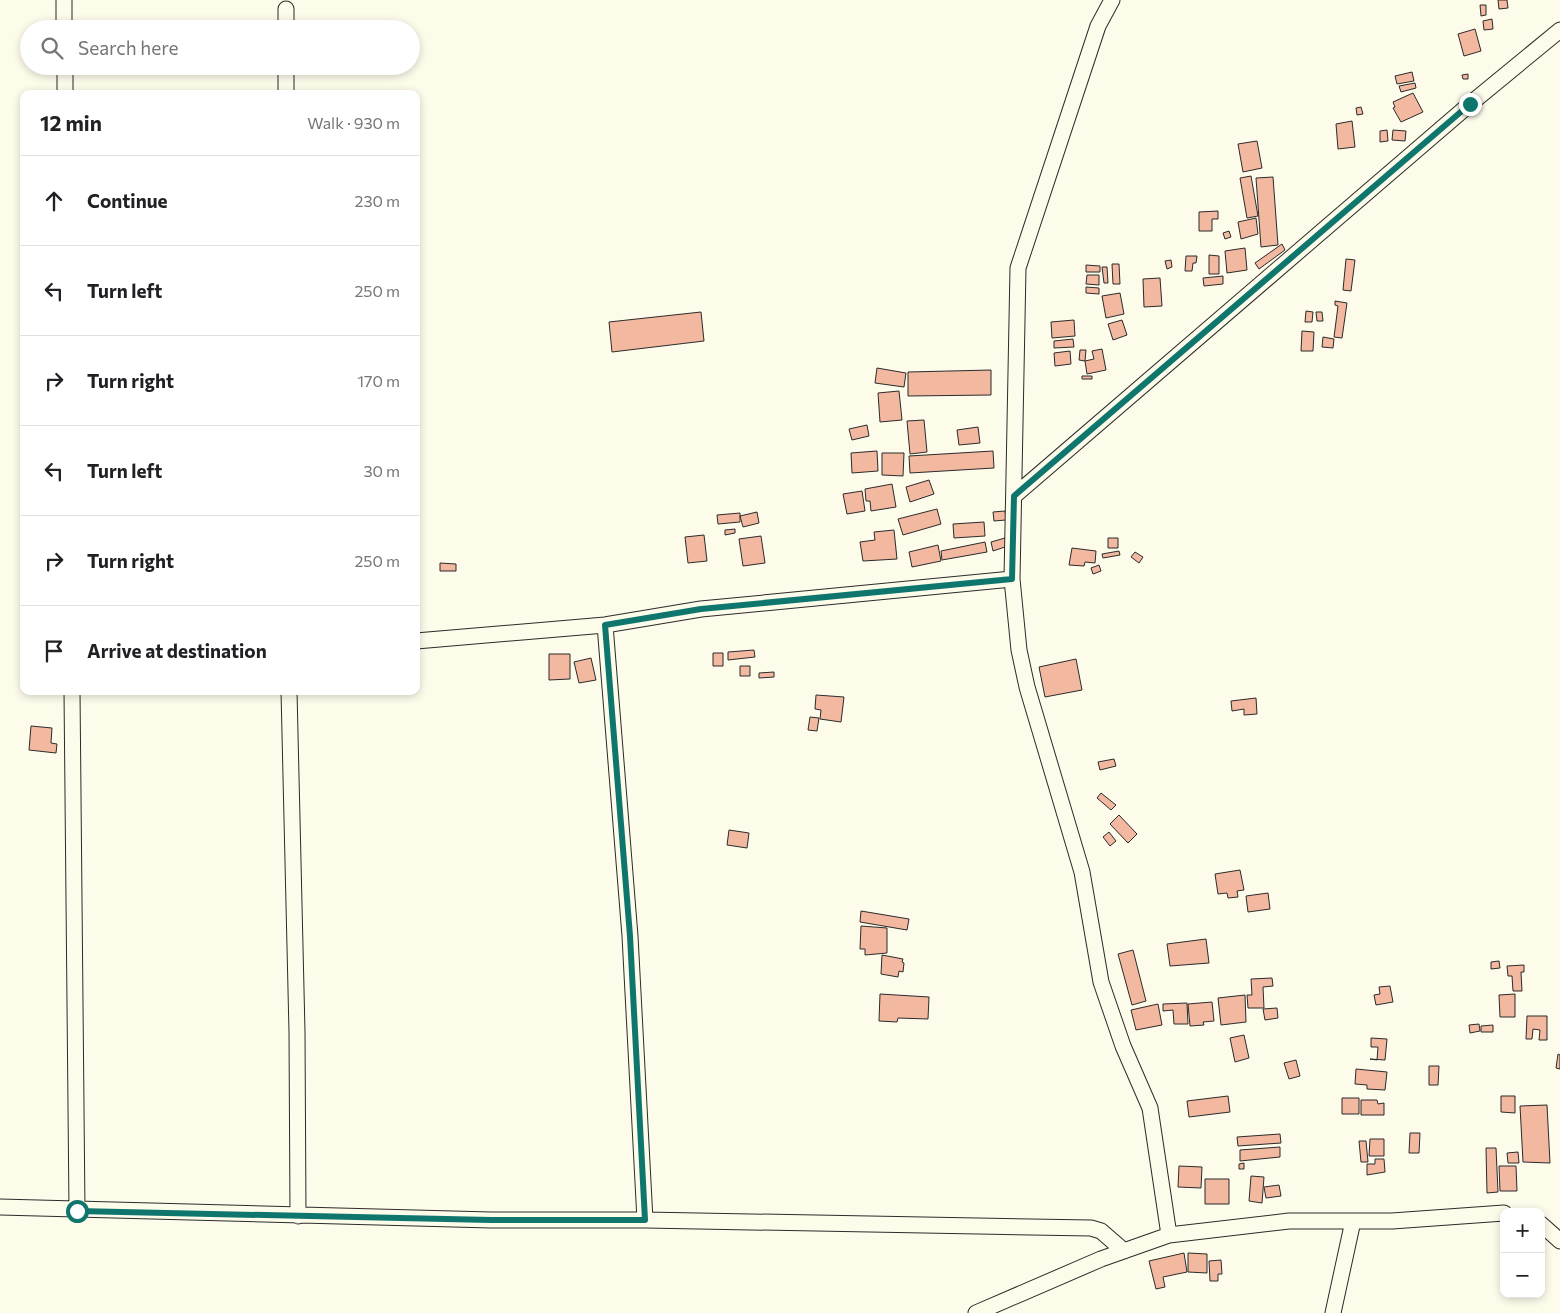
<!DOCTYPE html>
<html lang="en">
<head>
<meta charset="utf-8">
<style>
	:root { --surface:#fff; --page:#f2f2f2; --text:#202124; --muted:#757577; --line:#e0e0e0 }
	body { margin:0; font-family:Commissioner,sans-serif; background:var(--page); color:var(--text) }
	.controls { position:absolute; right:15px; bottom:15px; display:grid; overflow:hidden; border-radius:10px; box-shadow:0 2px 8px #0003 }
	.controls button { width:45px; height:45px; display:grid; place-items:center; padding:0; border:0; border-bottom:1px solid var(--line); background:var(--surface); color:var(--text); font:25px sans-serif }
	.stop { position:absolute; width:15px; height:15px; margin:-11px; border:4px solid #0f766e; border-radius:50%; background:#fff }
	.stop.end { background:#0f766e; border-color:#fff; box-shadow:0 1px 5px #0008 }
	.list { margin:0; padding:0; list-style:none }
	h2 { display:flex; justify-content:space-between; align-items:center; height:65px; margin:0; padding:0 20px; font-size:21px }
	h2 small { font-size:16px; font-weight:400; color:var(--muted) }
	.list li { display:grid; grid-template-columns:32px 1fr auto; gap:15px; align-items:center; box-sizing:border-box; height:90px; padding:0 20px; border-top:1px solid var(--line) }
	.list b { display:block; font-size:19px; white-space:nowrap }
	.list em { font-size:16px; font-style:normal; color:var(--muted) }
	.icon { flex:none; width:28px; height:28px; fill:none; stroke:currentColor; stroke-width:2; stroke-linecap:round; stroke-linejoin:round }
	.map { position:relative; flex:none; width:1560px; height:1313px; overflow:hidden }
	.search { position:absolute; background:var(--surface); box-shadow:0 2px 8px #0003; left:20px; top:20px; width:400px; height:55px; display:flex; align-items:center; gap:12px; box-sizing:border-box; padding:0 18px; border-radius:28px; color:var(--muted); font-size:19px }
	.panel { position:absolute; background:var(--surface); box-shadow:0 2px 8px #0003; left:20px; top:90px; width:400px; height:605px; border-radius:10px }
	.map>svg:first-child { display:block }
</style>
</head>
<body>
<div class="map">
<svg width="1560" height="1313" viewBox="0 0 1560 1313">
	<rect width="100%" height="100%" fill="#fdfbea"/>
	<path fill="#f2b8a0" stroke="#2b2b2b" d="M 1498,0 L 1507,0 L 1508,8 L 1499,9 Z
		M 1480,5 L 1486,5 L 1486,15 L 1481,16 Z
		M 1492,19 L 1493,29 L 1484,30 L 1483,21 Z
		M 1475,29 L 1481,51 L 1464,56 L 1458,34 Z
		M 1412,72 L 1414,81 L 1397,84 L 1395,76 Z
		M 1468,74 L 1468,79 L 1463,79 L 1462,75 Z
		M 1415,83 L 1416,88 L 1401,92 L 1399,86 Z
		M 1413,93 L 1423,112 L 1401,122 L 1393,108 L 1395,107 L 1393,102 Z
		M 1361,107 L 1363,114 L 1357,115 L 1356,108 Z
		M 1352,121 L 1355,147 L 1338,149 L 1336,124 Z
		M 1387,130 L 1388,141 L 1380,142 L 1380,131 Z
		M 1393,130 L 1406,131 L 1405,141 L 1392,140 Z
		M 1257,141 L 1262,168 L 1243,172 L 1238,144 Z
		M 1251,176 L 1258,216 L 1247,218 L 1240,178 Z
		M 1273,177 L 1278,245 L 1261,247 L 1256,178 Z
		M 1218,211 L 1218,219 L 1212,219 L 1212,231 L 1199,231 L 1199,212 Z
		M 1256,218 L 1258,234 L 1241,239 L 1238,222 Z
		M 1229,231 L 1231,237 L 1225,239 L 1223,233 Z
		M 1282,244 L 1285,250 L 1259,269 L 1255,263 Z
		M 1245,248 L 1247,270 L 1227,273 L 1225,251 Z
		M 1209,255 L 1219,256 L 1219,274 L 1209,274 Z
		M 1186,256 L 1197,256 L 1196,263 L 1193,263 L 1192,271 L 1185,271 Z
		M 1346,259 L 1355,260 L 1351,291 L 1343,290 Z
		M 1171,260 L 1172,267 L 1167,269 L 1165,261 Z
		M 1112,264 L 1119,264 L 1120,284 L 1113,284 Z
		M 1086,265 L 1100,266 L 1100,272 L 1086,272 Z
		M 1102,267 L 1107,267 L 1108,283 L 1104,283 Z
		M 1087,275 L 1099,275 L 1099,285 L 1086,284 Z
		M 1223,276 L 1223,284 L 1204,286 L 1203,278 Z
		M 1160,278 L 1162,306 L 1144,307 L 1143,279 Z
		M 1086,287 L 1099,288 L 1099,294 L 1086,293 Z
		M 1120,293 L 1124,314 L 1106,318 L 1102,296 Z
		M 1335,301 L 1347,303 L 1342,338 L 1334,337 L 1338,306 L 1335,305 Z
		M 1306,311 L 1313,312 L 1312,322 L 1305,322 Z
		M 701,312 L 704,341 L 612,352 L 609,322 Z
		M 1316,312 L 1322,312 L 1323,321 L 1317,321 Z
		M 1074,320 L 1075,336 L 1052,338 L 1051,322 Z
		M 1122,320 L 1127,335 L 1113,340 L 1108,324 Z
		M 1302,331 L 1314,332 L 1313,351 L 1301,351 Z
		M 1323,337 L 1334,339 L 1333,348 L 1322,347 Z
		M 1073,339 L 1074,347 L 1054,348 L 1054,341 Z
		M 1102,349 L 1106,370 L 1087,374 L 1085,361 L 1094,359 L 1092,351 Z
		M 1080,350 L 1086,350 L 1085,361 L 1079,360 Z
		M 1070,351 L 1071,364 L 1055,366 L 1054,353 Z
		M 877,368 L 906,373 L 904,387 L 875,383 Z
		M 991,370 L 991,395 L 908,396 L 908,372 Z
		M 1082,376 L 1092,376 L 1092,379 L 1082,379 Z
		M 899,391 L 902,420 L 880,422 L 878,393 Z
		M 924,420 L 927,452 L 910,454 L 907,421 Z
		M 867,425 L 869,436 L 852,440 L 849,429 Z
		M 978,427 L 980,443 L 959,445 L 957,430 Z
		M 877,451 L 878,471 L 852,473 L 851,453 Z
		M 993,451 L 994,468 L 910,473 L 909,456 Z
		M 882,453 L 904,453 L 903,476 L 882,475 Z
		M 929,480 L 934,494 L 910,502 L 906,487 Z
		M 892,484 L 896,507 L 871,511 L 870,501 L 866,501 L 865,489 Z
		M 862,491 L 865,511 L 847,514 L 843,494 Z
		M 937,509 L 941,524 L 903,535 L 898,519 Z
		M 1005,511 L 1006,520 L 994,521 L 993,512 Z
		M 757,512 L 759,523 L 743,527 L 740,516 Z
		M 740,513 L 740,522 L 718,524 L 717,515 Z
		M 984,522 L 985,536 L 954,538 L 953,524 Z
		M 735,529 L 735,533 L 725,535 L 725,530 Z
		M 894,530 L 897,559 L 863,561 L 860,542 L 875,540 L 874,532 Z
		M 704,535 L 707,561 L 688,563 L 685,537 Z
		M 761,536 L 765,563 L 743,566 L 739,539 Z
		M 1005,538 L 1008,546 L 993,551 L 991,542 Z
		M 1108,538 L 1118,538 L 1118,548 L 1108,548 Z
		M 985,542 L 987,552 L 942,560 L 941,551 Z
		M 938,545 L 941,561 L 912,567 L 909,552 Z
		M 1072,548 L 1096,551 L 1095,563 L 1085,562 L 1084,566 L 1069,565 Z
		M 1119,551 L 1120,555 L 1103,558 L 1102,554 Z
		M 1135,552 L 1143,557 L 1139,563 L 1131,557 Z
		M 440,563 L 456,564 L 456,571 L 440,571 Z
		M 1099,565 L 1101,571 L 1093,574 L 1091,568 Z
		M 754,650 L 755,657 L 728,660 L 728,652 Z
		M 713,653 L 723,653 L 723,666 L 713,666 Z
		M 549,654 L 570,654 L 570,679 L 549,680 Z
		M 591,658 L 596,680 L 579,683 L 574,662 Z
		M 1076,659 L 1082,690 L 1045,697 L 1039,667 Z
		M 740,666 L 750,666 L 750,676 L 740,676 Z
		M 774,672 L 774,677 L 759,678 L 759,673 Z
		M 816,695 L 844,697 L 841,722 L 820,719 L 821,710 L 815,709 Z
		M 1256,698 L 1257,714 L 1244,715 L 1244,709 L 1232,711 L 1231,701 Z
		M 810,717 L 819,718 L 817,731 L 808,730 Z
		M 31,726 L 52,728 L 51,743 L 57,744 L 56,753 L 29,750 Z
		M 1114,759 L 1116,766 L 1100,770 L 1098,762 Z
		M 1101,793 L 1116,805 L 1111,810 L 1097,798 Z
		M 1119,815 L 1137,834 L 1128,843 L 1110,824 Z
		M 729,830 L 749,833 L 747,848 L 727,845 Z
		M 1109,832 L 1116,841 L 1110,846 L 1103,837 Z
		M 1240,870 L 1244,890 L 1237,891 L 1238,897 L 1228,898 L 1227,893 L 1218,894 L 1215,874 Z
		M 1268,893 L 1270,909 L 1248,912 L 1246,896 Z
		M 861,911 L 909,919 L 907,930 L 860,922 Z
		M 861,926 L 887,928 L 887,953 L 865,955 L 865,949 L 860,949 Z
		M 1206,939 L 1209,963 L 1170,966 L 1167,944 Z
		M 1133,950 L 1146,1001 L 1132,1005 L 1118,954 Z
		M 882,955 L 903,959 L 902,962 L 904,963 L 903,972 L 899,971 L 898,977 L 881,974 Z
		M 1499,961 L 1500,968 L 1491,969 L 1491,962 Z
		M 1524,965 L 1524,972 L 1521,972 L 1522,991 L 1513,991 L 1512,976 L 1508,976 L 1507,966 Z
		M 1272,978 L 1273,986 L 1263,987 L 1264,1008 L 1248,1008 L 1247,995 L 1252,995 L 1251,979 Z
		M 1390,986 L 1393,1002 L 1376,1005 L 1374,995 L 1380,994 L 1379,987 Z
		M 880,994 L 929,997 L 928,1019 L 898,1018 L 897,1022 L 879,1021 Z
		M 1515,994 L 1515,1017 L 1500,1017 L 1499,995 Z
		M 1245,995 L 1246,1022 L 1221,1025 L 1218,998 Z
		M 1212,1002 L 1214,1021 L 1203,1022 L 1204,1025 L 1190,1026 L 1188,1004 Z
		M 1187,1003 L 1188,1024 L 1174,1024 L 1173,1010 L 1163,1011 L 1163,1004 Z
		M 1158,1004 L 1162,1025 L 1136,1030 L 1131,1010 Z
		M 1277,1008 L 1278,1018 L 1265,1020 L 1263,1009 Z
		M 1527,1016 L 1547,1016 L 1547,1040 L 1539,1040 L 1540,1030 L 1533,1029 L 1532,1039 L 1526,1039 Z
		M 1479,1024 L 1480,1031 L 1470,1033 L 1469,1025 Z
		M 1493,1025 L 1493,1032 L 1481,1032 L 1481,1026 Z
		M 1244,1035 L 1249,1058 L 1235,1062 L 1230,1038 Z
		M 1371,1038 L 1387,1039 L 1385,1060 L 1370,1059 L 1377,1060 L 1378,1047 L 1371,1047 Z
		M 1558,1054 L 1560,1055 L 1560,1069 L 1556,1068 Z
		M 1296,1060 L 1300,1076 L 1289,1079 L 1284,1063 Z
		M 1429,1066 L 1439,1066 L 1438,1085 L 1429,1085 Z
		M 1356,1069 L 1387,1072 L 1385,1090 L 1367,1089 L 1367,1085 L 1355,1084 Z
		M 1228,1096 L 1230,1112 L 1189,1117 L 1187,1101 Z
		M 1501,1096 L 1515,1096 L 1515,1113 L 1501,1112 Z
		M 1342,1098 L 1359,1098 L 1359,1114 L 1342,1114 Z
		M 1361,1100 L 1377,1100 L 1378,1104 L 1384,1103 L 1384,1115 L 1361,1115 Z
		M 1547,1105 L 1550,1163 L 1523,1162 L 1520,1106 Z
		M 1410,1133 L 1420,1133 L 1419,1153 L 1409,1153 Z
		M 1280,1134 L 1281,1143 L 1238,1146 L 1237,1137 Z
		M 1370,1139 L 1384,1139 L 1384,1156 L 1369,1156 Z
		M 1359,1141 L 1366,1141 L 1368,1162 L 1361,1162 Z
		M 1280,1147 L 1280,1157 L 1240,1161 L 1240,1150 Z
		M 1486,1148 L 1496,1148 L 1498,1192 L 1487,1193 Z
		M 1518,1152 L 1519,1163 L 1508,1163 L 1507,1153 Z
		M 1375,1159 L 1384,1159 L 1385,1172 L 1367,1175 L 1367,1164 L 1375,1164 Z
		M 1244,1163 L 1244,1169 L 1239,1169 L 1239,1164 Z
		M 1179,1166 L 1202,1167 L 1201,1188 L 1178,1187 Z
		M 1499,1166 L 1516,1166 L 1517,1191 L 1500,1191 Z
		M 1251,1176 L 1264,1177 L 1262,1203 L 1249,1201 Z
		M 1205,1179 L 1229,1179 L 1229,1204 L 1205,1204 Z
		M 1279,1185 L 1281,1196 L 1266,1198 L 1264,1187 Z
		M 1184,1253 L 1187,1272 L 1163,1277 L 1165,1287 L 1156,1289 L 1149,1261 Z
		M 1188,1253 L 1207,1254 L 1207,1273 L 1188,1272 Z
		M 1221,1260 L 1222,1274 L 1218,1274 L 1218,1281 L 1210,1281 L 1209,1261 Z"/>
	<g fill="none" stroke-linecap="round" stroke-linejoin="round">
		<g stroke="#2b2b2b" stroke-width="17">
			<path id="minor" d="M 64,0 L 64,29
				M 1112,0 L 1098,26 L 1018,268 L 1012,579 L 1019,650 L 1027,687 L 1082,872 L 1101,982 L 1123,1046 L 1150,1108 L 1169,1235
				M 286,29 L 286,9
				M 65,66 L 65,94
				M 286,94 L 286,66
				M 1014,496 L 1470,104 L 1560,30
				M 605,625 L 630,936 L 645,1220
				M 416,641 L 605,625 L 701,609 L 1012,579
				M 72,691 L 77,1211
				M 289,691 L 297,1032 L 298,1216
				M 0,1207 L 491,1220 L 645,1220 L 1091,1228 L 1101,1231 L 1124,1251
				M 1541,1224 L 1560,1241
				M 976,1313 L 1101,1259 L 1169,1235 L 1289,1221 L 1392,1221 L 1504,1213
				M 1333,1313 L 1353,1221"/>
		</g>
		<use href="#minor" stroke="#fdfbea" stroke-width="15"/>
	</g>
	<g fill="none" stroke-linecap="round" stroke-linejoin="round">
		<path stroke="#0f766e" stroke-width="6" d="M 77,1211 L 491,1220 L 645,1220 L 630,936 L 605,625 L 701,609 L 1012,579 L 1014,496 L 1470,104"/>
	</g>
</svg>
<div class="controls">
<button>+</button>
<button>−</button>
</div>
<div class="stop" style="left:77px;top:1211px"></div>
<div class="stop end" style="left:1470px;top:104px"></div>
<div class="search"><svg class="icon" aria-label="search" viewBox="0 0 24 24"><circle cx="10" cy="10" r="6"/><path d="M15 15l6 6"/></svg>Search here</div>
<section class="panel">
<h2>12 min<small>Walk · 930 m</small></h2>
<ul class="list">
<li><svg class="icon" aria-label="ahead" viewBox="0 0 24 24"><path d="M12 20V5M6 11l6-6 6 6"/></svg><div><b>Continue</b></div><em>230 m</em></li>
<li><svg class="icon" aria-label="left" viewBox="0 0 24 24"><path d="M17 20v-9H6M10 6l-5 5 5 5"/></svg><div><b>Turn left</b></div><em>250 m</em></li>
<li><svg class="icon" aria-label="right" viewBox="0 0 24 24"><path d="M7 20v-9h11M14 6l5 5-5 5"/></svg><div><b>Turn right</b></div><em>170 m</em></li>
<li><svg class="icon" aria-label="left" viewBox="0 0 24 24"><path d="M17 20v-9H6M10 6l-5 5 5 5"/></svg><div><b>Turn left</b></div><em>30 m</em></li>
<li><svg class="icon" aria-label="right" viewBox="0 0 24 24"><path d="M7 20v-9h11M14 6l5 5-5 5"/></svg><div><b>Turn right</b></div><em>250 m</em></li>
<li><svg class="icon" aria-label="arrive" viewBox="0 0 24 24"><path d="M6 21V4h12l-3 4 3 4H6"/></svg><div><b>Arrive at destination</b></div></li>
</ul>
</section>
</div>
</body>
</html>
